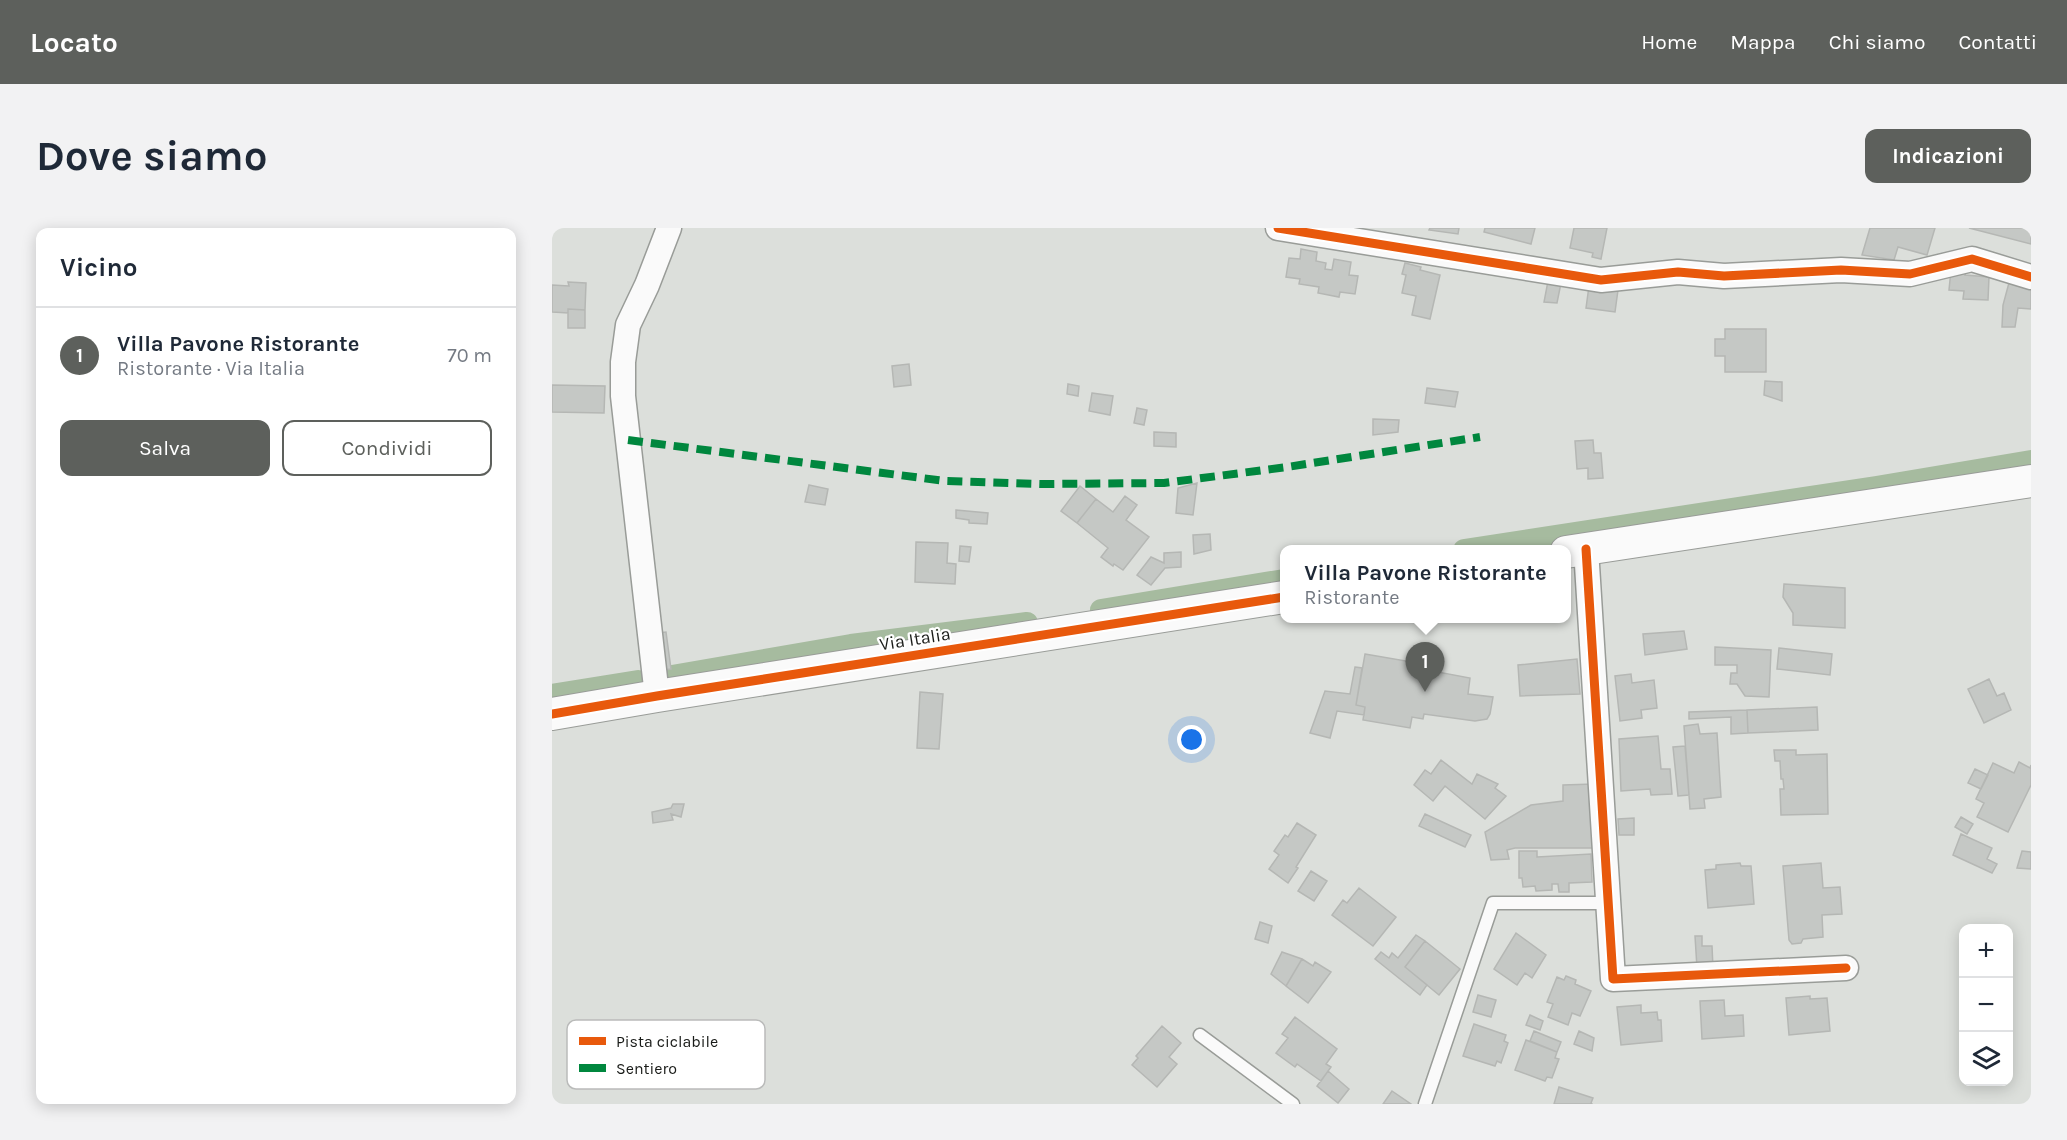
<!DOCTYPE html>
<html lang="it">
<head>
<meta charset="utf-8">
<style>
	:root { --surface:#fff; --page:#f2f2f3; --text:#1f2937; --muted:#747a83; --line:#e0e1e3; --accent:#5d605c }
	body { margin:0; font-family:Karla,sans-serif; background:var(--page); color:var(--text) }
	.controls { position:absolute; right:18px; bottom:18px; display:grid; overflow:hidden; border-radius:12px; box-shadow:0 3px 15px #0003 }
	.controls button { width:54px; height:54px; display:grid; place-items:center; padding:0; border:0; border-bottom:2px solid var(--line); background:var(--surface); color:var(--text); font:30px sans-serif }
	.you { position:absolute; left:640px; top:512px; width:21px; height:21px; margin:-15px; border:4px solid #fff; border-radius:50%; background:#1a73e8; box-shadow:0 0 0 9px #1a73e833 }
	.badge { display:grid; place-items:center; width:39px; height:39px; border-radius:50%; background:var(--accent); color:#fff; font-size:20px; font-weight:700 }
	.pin { position:absolute; translate:-50% -50px; filter:drop-shadow(0 2px 3px #0008) }
	.pin::after { content:''; position:absolute; top:32px; width:21px; height:18px; background:inherit; clip-path:polygon(0 0,100% 0,50% 100%) }
	.popup { position:absolute; left:728px; top:317px; width:291px; height:78px; box-sizing:border-box; display:grid; place-content:center; border-radius:12px; background:var(--surface); filter:drop-shadow(0 2px 4px #0005); font-size:20px; white-space:nowrap; color:var(--muted) }
	.popup b { font-size:22px; color:var(--text) }
	.popup::after { content:''; position:absolute; left:50%; top:100%; margin-left:-12px; border:12px solid transparent; border-top-color:var(--surface) }
	.list { margin:0; padding:0; list-style:none }
	h2 { display:flex; justify-content:space-between; align-items:center; height:78px; margin:0; padding:0 24px; font-size:26px }
	h2 small { font-size:20px; font-weight:400; color:var(--muted) }
	.list li { display:grid; grid-template-columns:39px 1fr auto; gap:18px; align-items:center; box-sizing:border-box; height:96px; padding:0 24px; border-top:2px solid var(--line) }
	.list b { display:block; font-size:22px; white-space:nowrap }
	.list p { margin:0; font-size:20px; white-space:nowrap; color:var(--muted) }
	.list em { font-size:20px; font-style:normal; color:var(--muted) }
	.actions { display:flex; gap:12px; padding:18px 24px }
	.actions a { flex:1; padding:14px 0; border:2px solid var(--accent); border-radius:12px; text-align:center; font-size:21px; color:var(--accent) }
	.actions .main { background:var(--accent); color:#fff }
	.icon { flex:none; width:33px; height:33px; fill:none; stroke:currentColor; stroke-width:2; stroke-linecap:round; stroke-linejoin:round }
	.map { position:relative; flex:none; width:1479px; height:876px; overflow:hidden; border-radius:12px }
	header { display:flex; align-items:center; gap:36px; box-sizing:border-box; height:84px; padding:0 30px; background:var(--accent); color:#fff }
	header strong { font-size:28px }
	nav { display:flex; gap:33px; margin-inline-start:auto; font-size:21px }
	.intro { display:flex; align-items:center; justify-content:space-between; box-sizing:border-box; height:144px; padding:0 36px }
	h1 { margin:0; font-size:42px }
	.button { padding:15px 27px; border-radius:12px; background:var(--accent); color:#fff; font-size:21px; font-weight:700 }
	main { display:flex; gap:36px; padding:0 36px }
	aside { flex:1; background:var(--surface); border-radius:12px; box-shadow:0 3px 15px #0003 }
	.map>svg:first-child { display:block }
</style>
</head>
<body>
<header>
<strong>Locato</strong>
<nav><a>Home</a><a>Mappa</a><a>Chi siamo</a><a>Contatti</a></nav>
</header>
<div class="intro"><h1>Dove siamo</h1><a class="button">Indicazioni</a></div>
<main>
<aside>
<h2>Vicino<small></small></h2>
<ul class="list">
<li><span class="badge">1</span><div><b>Villa Pavone Ristorante</b><p>Ristorante · Via Italia</p></div><em>70 m</em></li>
</ul>
<div class="actions"><a class="main">Salva</a><a>Condividi</a></div>
</aside>
<div class="map">
<svg width="1479" height="876" viewBox="0 0 1479 876">
	<rect width="100%" height="100%" fill="#dcdfdb"/>
	<g fill="none" stroke-linecap="round" stroke-linejoin="round">
		<path stroke="#a6bb9f" stroke-width="22" d="M 912,322 L 1324,259 L 1479,233
			M 549,382 L 732,352
			M 120,448 L 299,417 L 475,395
			M 0,467 L 86,453"/>
	</g>
	<path fill="#c5c8c5" stroke="#b5b7b4" stroke-width="1.5" d="M 878,0 L 907,0 L 906,6 L 877,2 Z
		M 933,0 L 983,0 L 979,16 L 932,4 Z
		M 1022,0 L 1055,0 L 1049,31 L 1040,29 L 1041,25 L 1018,20 Z
		M 1318,0 L 1383,0 L 1375,27 L 1346,19 L 1342,32 L 1310,27 Z
		M 1417,0 L 1479,0 L 1479,16 Z
		M 749,21 L 765,24 L 764,33 L 774,35 L 773,41 L 780,42 L 782,31 L 799,34 L 797,47 L 806,48 L 803,66 L 788,64 L 787,69 L 766,65 L 767,59 L 747,56 L 748,51 L 734,49 L 737,30 L 748,31 Z
		M 853,35 L 869,39 L 868,42 L 888,47 L 878,91 L 860,87 L 864,68 L 850,65 L 854,47 L 850,46 Z
		M 1399,42 L 1414,43 L 1413,47 L 1437,49 L 1436,72 L 1411,71 L 1412,63 L 1397,62 Z
		M 1458,51 L 1479,57 L 1479,81 L 1466,80 L 1463,99 L 1450,99 L 1451,77 Z
		M 996,53 L 1009,55 L 1005,75 L 992,74 Z
		M 16,54 L 34,55 L 33,82 L 16,81 L 16,85 L 0,84 L 0,57 L 17,58 Z
		M 1037,58 L 1066,62 L 1063,84 L 1034,80 Z
		M 16,81 L 33,82 L 33,100 L 16,100 Z
		M 1173,101 L 1214,101 L 1214,144 L 1173,144 L 1173,128 L 1163,128 L 1163,111 L 1173,111 Z
		M 357,136 L 359,157 L 342,159 L 340,138 Z
		M 1213,153 L 1230,154 L 1230,173 L 1212,167 Z
		M 516,156 L 527,158 L 526,168 L 515,166 Z
		M 0,157 L 53,158 L 52,185 L 0,184 Z
		M 875,160 L 906,164 L 903,179 L 873,175 Z
		M 540,165 L 561,168 L 558,187 L 537,183 Z
		M 585,180 L 595,182 L 592,197 L 582,195 Z
		M 821,191 L 847,192 L 846,204 L 821,207 Z
		M 602,204 L 624,205 L 624,219 L 602,218 Z
		M 1041,212 L 1042,225 L 1049,225 L 1051,250 L 1036,251 L 1036,240 L 1025,241 L 1023,213 Z
		M 645,255 L 641,287 L 624,285 L 626,260 Z
		M 257,257 L 276,261 L 273,277 L 253,274 Z
		M 528,258 L 544,271 L 525,295 L 509,283 Z
		M 573,268 L 585,277 L 574,292 L 597,309 L 571,342 L 562,336 L 561,338 L 549,329 L 556,320 L 525,295 L 544,271 L 561,284 Z
		M 404,282 L 436,285 L 435,296 L 417,295 L 417,292 L 404,290 Z
		M 658,306 L 659,322 L 642,326 L 641,307 Z
		M 364,314 L 396,315 L 395,335 L 404,336 L 403,356 L 363,354 Z
		M 408,318 L 419,319 L 417,334 L 407,333 Z
		M 629,324 L 629,339 L 613,340 L 599,357 L 585,347 L 599,329 L 612,335 L 612,325 Z
		M 1232,356 L 1293,360 L 1293,400 L 1241,397 L 1241,385 L 1231,369 Z
		M 1132,403 L 1135,421 L 1093,427 L 1091,406 Z
		M 114,404 L 119,441 L 111,442 L 106,405 Z
		M 1163,419 L 1219,422 L 1217,469 L 1193,468 L 1185,456 L 1178,456 L 1179,445 L 1185,445 L 1185,437 L 1163,437 Z
		M 1227,420 L 1280,426 L 1278,447 L 1225,441 Z
		M 813,426 L 860,434 L 859,439 L 918,450 L 916,466 L 941,469 L 938,486 L 935,491 L 923,493 L 872,486 L 871,491 L 860,489 L 858,500 L 811,492 L 813,479 L 804,477 Z
		M 1025,431 L 1028,466 L 968,468 L 966,437 Z
		M 803,439 L 810,440 L 804,477 L 813,479 L 812,487 L 785,483 L 778,510 L 758,505 L 773,463 L 798,466 Z
		M 1079,446 L 1080,455 L 1102,452 L 1105,480 L 1089,482 L 1090,490 L 1068,493 L 1063,448 Z
		M 1437,451 L 1445,468 L 1452,465 L 1459,482 L 1432,495 L 1416,461 Z
		M 368,464 L 391,466 L 387,521 L 365,520 Z
		M 1265,479 L 1266,502 L 1196,505 L 1195,482 Z
		M 1195,482 L 1196,505 L 1179,506 L 1179,489 L 1137,491 L 1137,484 Z
		M 1146,496 L 1148,506 L 1165,505 L 1169,569 L 1152,571 L 1153,580 L 1138,581 L 1132,498 Z
		M 1106,508 L 1109,541 L 1118,541 L 1120,566 L 1099,567 L 1098,561 L 1069,563 L 1067,511 Z
		M 1133,518 L 1137,567 L 1126,568 L 1121,519 Z
		M 1222,522 L 1244,522 L 1244,527 L 1275,526 L 1276,586 L 1229,587 L 1228,561 L 1232,561 L 1231,551 L 1229,551 L 1228,533 L 1223,533 Z
		M 889,532 L 920,556 L 925,546 L 946,556 L 943,560 L 954,568 L 933,591 L 893,558 L 881,573 L 862,557 L 873,542 L 879,546 Z
		M 1467,534 L 1478,540 L 1479,537 L 1479,557 L 1456,604 L 1425,589 L 1432,575 L 1424,571 L 1441,535 L 1462,545 Z
		M 1423,541 L 1436,547 L 1429,561 L 1416,555 Z
		M 1042,556 L 1041,620 L 963,620 L 955,622 L 957,631 L 939,632 L 933,604 L 979,577 L 1011,573 L 1011,557 Z
		M 121,576 L 132,576 L 129,589 L 119,586 L 121,592 L 101,595 L 100,584 L 119,580 Z
		M 873,586 L 919,607 L 913,619 L 867,598 Z
		M 1409,589 L 1421,596 L 1415,606 L 1403,599 Z
		M 1082,590 L 1082,607 L 1067,607 L 1066,591 Z
		M 745,595 L 764,607 L 744,639 L 746,640 L 736,655 L 717,641 L 727,627 L 722,623 L 733,607 L 736,609 Z
		M 1409,606 L 1440,620 L 1435,631 L 1445,636 L 1440,645 L 1401,627 Z
		M 967,623 L 985,623 L 985,629 L 1039,626 L 1040,654 L 1017,655 L 1017,664 L 1007,664 L 1006,656 L 1000,656 L 1000,662 L 984,663 L 983,658 L 971,659 L 970,650 L 967,650 Z
		M 1470,623 L 1479,624 L 1479,641 L 1465,640 Z
		M 1188,635 L 1189,638 L 1199,638 L 1202,676 L 1156,680 L 1153,642 L 1164,641 L 1164,637 Z
		M 1269,635 L 1271,660 L 1288,659 L 1290,686 L 1270,687 L 1271,709 L 1251,711 L 1249,715 L 1240,716 L 1237,712 L 1231,638 Z
		M 759,643 L 775,653 L 762,673 L 746,663 Z
		M 807,660 L 844,689 L 821,718 L 780,687 L 791,672 L 795,675 Z
		M 708,694 L 720,698 L 716,715 L 703,711 Z
		M 964,705 L 994,727 L 980,750 L 973,745 L 965,757 L 942,741 Z
		M 864,707 L 873,713 L 853,739 L 875,757 L 868,767 L 823,731 L 829,724 L 837,730 L 840,725 L 846,730 Z
		M 1143,708 L 1150,708 L 1150,718 L 1160,718 L 1161,740 L 1145,740 Z
		M 873,713 L 908,741 L 887,767 L 853,739 Z
		M 730,724 L 750,731 L 734,758 L 719,746 Z
		M 750,731 L 761,738 L 763,734 L 779,744 L 756,775 L 734,758 Z
		M 1014,748 L 1024,752 L 1023,756 L 1039,763 L 1028,788 L 1020,785 L 1016,797 L 996,789 L 1001,776 L 995,774 L 1005,749 L 1012,752 Z
		M 926,767 L 944,772 L 939,789 L 921,784 Z
		M 1258,768 L 1258,771 L 1275,770 L 1278,803 L 1237,807 L 1234,770 Z
		M 1172,772 L 1173,788 L 1191,787 L 1192,808 L 1150,811 L 1148,773 Z
		M 1089,777 L 1089,785 L 1105,784 L 1106,792 L 1109,792 L 1110,813 L 1069,817 L 1065,779 Z
		M 978,787 L 991,793 L 988,802 L 974,797 Z
		M 743,789 L 785,821 L 774,836 L 779,839 L 769,853 L 745,836 L 743,839 L 724,825 L 736,810 L 730,806 Z
		M 922,796 L 954,807 L 952,813 L 956,815 L 949,835 L 945,833 L 943,838 L 911,828 Z
		M 610,798 L 629,815 L 617,829 L 625,836 L 605,859 L 580,837 L 586,830 L 584,828 Z
		M 982,803 L 1009,814 L 1005,824 L 978,813 Z
		M 1027,803 L 1042,810 L 1040,823 L 1022,816 Z
		M 974,812 L 1005,824 L 1003,830 L 1007,831 L 1000,850 L 995,849 L 993,853 L 963,842 Z
		M 776,843 L 797,861 L 786,875 L 765,858 Z
		M 1007,859 L 1041,870 L 1039,875 L 1040,876 L 1002,876 Z
		M 840,863 L 859,876 L 831,876 Z"/>
	<g fill="none" stroke-linecap="round" stroke-linejoin="round">
		<g stroke="#999c98" stroke-width="15">
			<path id="service" d="M 648,807 L 741,876
				M 873,876 L 941,675 L 1055,675"/>
		</g>
		<g stroke="#999c98" stroke-width="27">
			<path id="minor" d="M 726,0 L 1049,52 L 1126,44 L 1172,48 L 1289,42 L 1358,46 L 1420,31 L 1479,49
				M 1034,321 L 1061,751 L 1294,740
				M 105,468 L 71,168 L 71,134 L 76,97 L 95,57 L 117,0"/>
		</g>
		<g stroke="#999c98" stroke-width="34">
			<path id="tertiary" d="M 1014,324 L 1479,253
				M 0,486 L 105,468 L 732,369"/>
		</g>
		<use href="#service" stroke="#fafafa" stroke-width="12"/>
		<use href="#minor" stroke="#fafafa" stroke-width="24"/>
		<use href="#tertiary" stroke="#fafafa" stroke-width="32"/>
		<path stroke="#00873e" stroke-width="8" stroke-dasharray="15 8" stroke-linecap="butt" d="M 76,212 L 393,253 L 488,256 L 612,255 L 735,239 L 928,209"/>
		<g stroke="#fff" stroke-width="13">
			<path id="cycleway" d="M 726,0 L 1049,52 L 1126,44 L 1172,48 L 1289,42 L 1358,46 L 1420,31 L 1479,49
				M 1034,321 L 1061,751 L 1294,740
				M 0,486 L 105,468 L 732,369"/>
		</g>
		<use href="#cycleway" stroke="#e8590c" stroke-width="9"/>
	</g>
	<g text-anchor="middle" dominant-baseline="central" stroke-width="4.5" stroke-linejoin="round" paint-order="stroke">
		<g font-size="18" fill="#191b18" stroke="#fff">
			<text transform="translate(363 411) rotate(-9)">Via Italia</text>
		</g>
	</g>
	<rect x="15" y="792" width="198" height="69" rx="9" fill="#fff" stroke="#babbba" stroke-width="1.5"/>
	<rect x="27" y="809" width="27" height="8" fill="#e8590c"/>
	<rect x="27" y="836" width="27" height="8" fill="#00873e"/>
	<g font-size="16" fill="#191b18">
		<text x="64" y="819">Pista ciclabile</text>
		<text x="64" y="846">Sentiero</text>
	</g>
</svg>
<div class="controls">
<button>+</button>
<button>−</button>
<button><svg class="icon" aria-label="layers" viewBox="0 0 24 24"><path d="M12 4l9 5-9 5-9-5zM3 14l9 5 9-5"/></svg></button>
</div>
<div class="you"></div>
<div class="pin badge" style="left:873px;top:464px">1</div>
<div class="popup"><b>Villa Pavone Ristorante</b>Ristorante</div>
</div>
</main>
</body>
</html>
